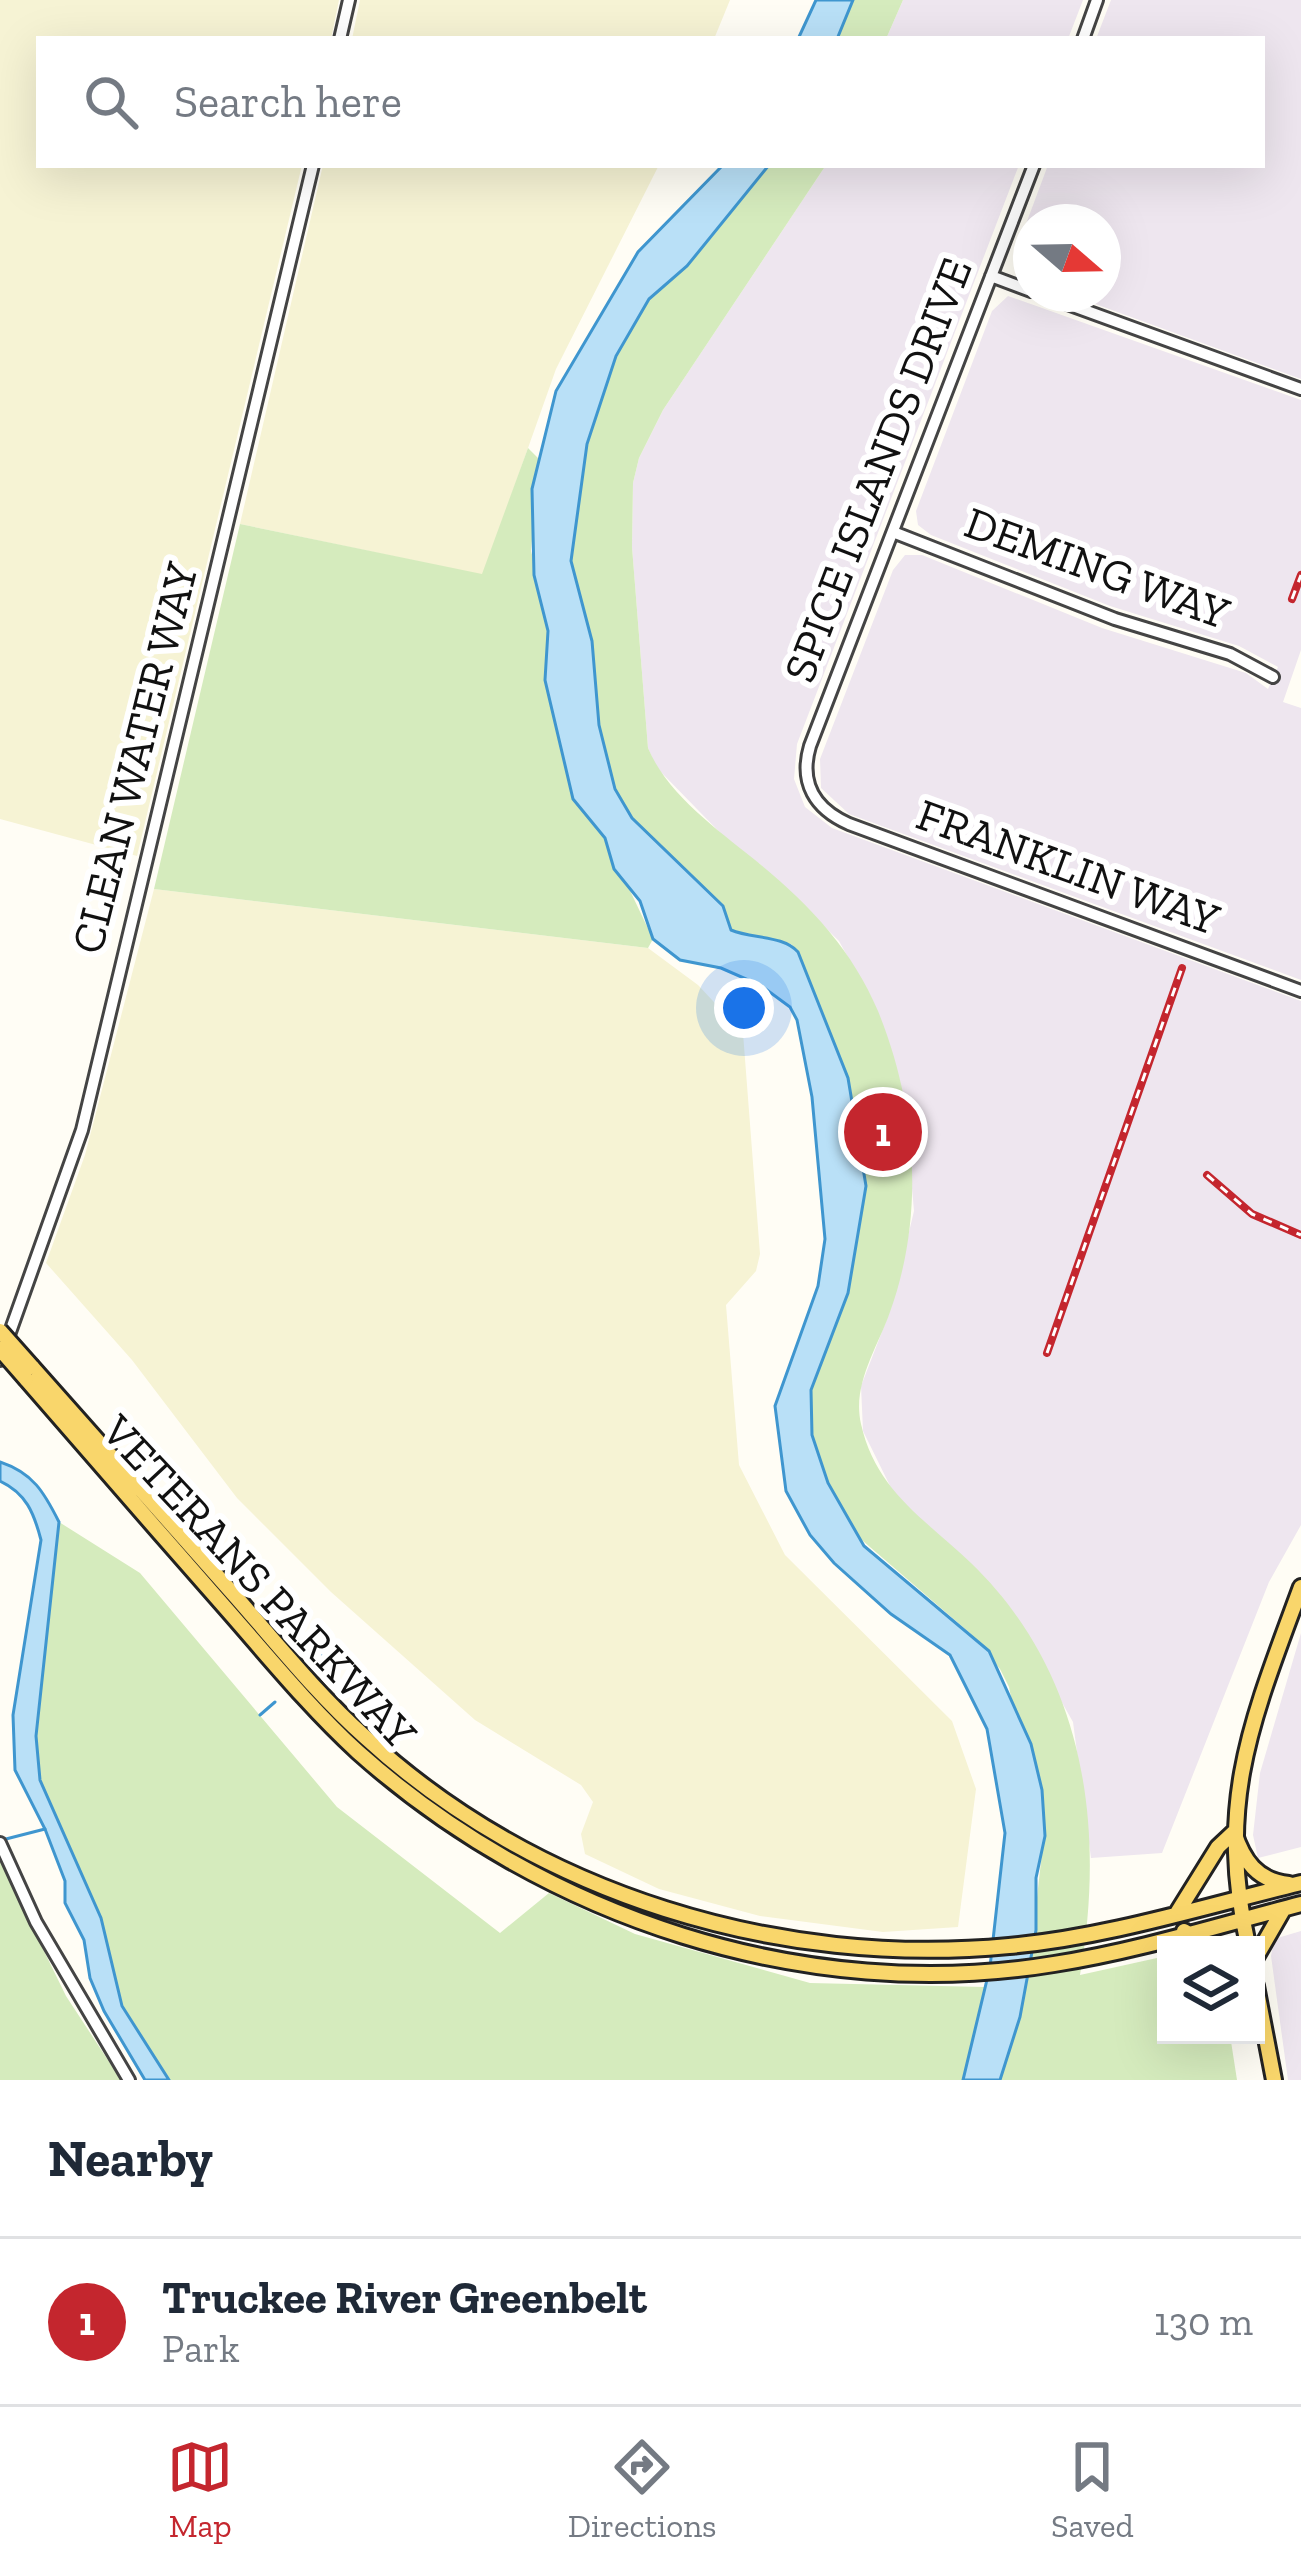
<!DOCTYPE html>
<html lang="en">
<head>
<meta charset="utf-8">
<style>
	:root { --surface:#fff; --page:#f2f2f3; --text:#1f2937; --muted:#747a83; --line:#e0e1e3; --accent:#c4262e }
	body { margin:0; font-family:"Zilla Slab",serif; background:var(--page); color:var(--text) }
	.controls { position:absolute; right:36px; bottom:36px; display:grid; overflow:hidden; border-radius:0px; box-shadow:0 12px 48px #0002 }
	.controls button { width:108px; height:108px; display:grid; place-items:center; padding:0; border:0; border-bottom:3px solid var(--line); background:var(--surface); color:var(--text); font:60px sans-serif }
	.compass { position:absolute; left:1013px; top:204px; width:108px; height:108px; border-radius:50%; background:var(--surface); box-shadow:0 12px 48px #0002; rotate:110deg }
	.you { position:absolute; left:744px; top:1008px; width:42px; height:42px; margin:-30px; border:9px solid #fff; border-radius:50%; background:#1a73e8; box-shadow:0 0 0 18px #1a73e833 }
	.badge { display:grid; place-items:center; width:78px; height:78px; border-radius:50%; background:var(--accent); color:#fff; font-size:39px; font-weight:700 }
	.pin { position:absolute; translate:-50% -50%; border:6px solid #fff; box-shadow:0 3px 12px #0006 }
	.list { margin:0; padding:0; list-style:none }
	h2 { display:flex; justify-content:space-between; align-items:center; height:156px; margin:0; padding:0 48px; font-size:51px }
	h2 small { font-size:39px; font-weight:400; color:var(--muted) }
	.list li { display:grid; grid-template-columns:78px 1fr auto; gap:36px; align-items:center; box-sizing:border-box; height:168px; padding:0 48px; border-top:3px solid var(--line) }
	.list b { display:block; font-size:45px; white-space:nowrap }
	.list p { margin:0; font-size:39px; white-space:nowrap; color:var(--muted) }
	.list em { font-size:39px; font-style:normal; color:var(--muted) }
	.icon { flex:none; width:66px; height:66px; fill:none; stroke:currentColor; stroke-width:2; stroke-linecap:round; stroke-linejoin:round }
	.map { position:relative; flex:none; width:1301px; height:2080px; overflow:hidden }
	.search { position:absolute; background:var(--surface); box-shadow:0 12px 48px #0002; left:36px; right:36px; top:36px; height:132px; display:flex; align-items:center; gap:30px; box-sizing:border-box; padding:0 42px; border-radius:0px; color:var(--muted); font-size:45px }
	.sheet { height:324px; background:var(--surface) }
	nav { display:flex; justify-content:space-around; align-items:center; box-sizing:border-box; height:168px; border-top:3px solid var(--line); background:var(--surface); font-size:33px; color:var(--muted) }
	nav a { display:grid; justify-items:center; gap:6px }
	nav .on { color:var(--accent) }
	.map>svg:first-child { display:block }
</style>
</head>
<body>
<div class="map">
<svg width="1301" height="2080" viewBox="0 0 1301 2080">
	<rect width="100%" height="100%" fill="#fffdf5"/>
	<path fill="#eee6ef" d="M 903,0 L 1083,0 L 1068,39 L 886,39 Z
		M 1111,0 L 1301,0 L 1301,379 L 1068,294 L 1103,294 L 1103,222 L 1031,222 L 1031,280 L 1014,268 L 1014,256 L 1048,165 L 1262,165 L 1262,39 L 1096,39 Z
		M 826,165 L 1019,165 L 797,744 L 794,779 L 805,807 L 832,828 L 1301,1001 L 1301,1525 L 1269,1582 L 1162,1853 L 1091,1858 L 1073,1722 L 1004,1600 L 896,1498 L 863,1431 L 861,1386 L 890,1311 L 914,1211 L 904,1098 L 877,1010 L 839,941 L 760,864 L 735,848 L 656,767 L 648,748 L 632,547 L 633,483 L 639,458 L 663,410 Z
		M 1008,296 L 1301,400 L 1301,650 L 1283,702 L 1301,708 L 1301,980 L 849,814 L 821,788 L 820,759 L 893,570 L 905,555 L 922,555 L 1102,628 L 1246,673 L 1268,689 L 1278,667 L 1239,646 L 1110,606 L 931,535 L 918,525 L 916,511 L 992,311 Z
		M 1301,1633 L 1301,1847 L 1258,1858 L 1253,1835 L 1260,1773 Z
		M 1301,1931 L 1301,2080 L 1288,2080 L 1271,1956 L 1274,1939 Z"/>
	<path fill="#f6f3d4" d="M 0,0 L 339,0 L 331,39 L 39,39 L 39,165 L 302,165 L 137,856 L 0,819 Z
		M 360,0 L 730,0 L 714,39 L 352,39 Z
		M 323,165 L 659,165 L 556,369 L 483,575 L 240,524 Z
		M 154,889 L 648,948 L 698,985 L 743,1033 L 760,1254 L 756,1271 L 726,1305 L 739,1465 L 785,1555 L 952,1721 L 976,1789 L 958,1927 L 883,1932 L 760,1916 L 659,1889 L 585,1854 L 581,1834 L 593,1802 L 581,1785 L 475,1720 L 331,1592 L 237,1498 L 132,1360 L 46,1263 L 85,1155 Z"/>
	<path fill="#d5ebbd" d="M 853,0 L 903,0 L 886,39 L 837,39 Z
		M 769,165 L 826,165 L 663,410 L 639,458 L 633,483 L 632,547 L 648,748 C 668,796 721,832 760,864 C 810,905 853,951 878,1011 C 917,1107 925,1215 890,1312 C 877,1349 852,1384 861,1424 C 876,1491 925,1519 971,1563 C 1084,1672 1106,1825 1080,1975 L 1166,1956 L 1166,2035 L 1230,2035 L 1237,2080 L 1000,2080 L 1029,1968 L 1042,1853 L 1009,1687 L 1000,1669 L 971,1634 L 856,1535 L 828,1483 L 812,1435 L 811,1390 L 848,1293 L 866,1186 L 848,1078 L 798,952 L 791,944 L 731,930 L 720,902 L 632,818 L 615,789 L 599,725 L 592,641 L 571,561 L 587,444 L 616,356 L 649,299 L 708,242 Z
		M 528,448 L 539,459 L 531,551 L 546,610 L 550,701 L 570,786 L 605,838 L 653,939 L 648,948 L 154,889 L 240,524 L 482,574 Z
		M 59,1522 L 140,1573 L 337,1807 L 500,1933 L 549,1893 L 635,1934 L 810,1983 L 985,1987 L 963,2080 L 169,2080 L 122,2006 L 101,1918 L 40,1780 L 36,1736 Z
		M 0,1861 L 66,1996 L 121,2080 L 0,2080 Z"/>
	<path fill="#b9e0f7" stroke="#3f96cf" stroke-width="3" d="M 816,0 L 853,0 L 837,39 L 798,39 Z
		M 723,165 L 769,165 L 687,266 L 649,299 L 616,356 L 587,444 L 571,561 L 592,641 L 599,725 L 615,789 L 632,818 L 723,906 L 731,930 C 752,939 783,935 798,952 L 848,1078 L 866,1186 L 848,1293 L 811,1390 L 812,1435 L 828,1483 L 864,1546 L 989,1651 L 1031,1744 L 1042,1790 L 1045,1836 L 1036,1878 L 1036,1930 L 1020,2017 L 1000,2080 L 963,2080 L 990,1967 L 1005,1833 L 987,1729 L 950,1655 L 891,1614 L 834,1563 L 810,1535 L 786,1491 L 775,1406 L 818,1286 L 825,1239 L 812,1097 L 797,1020 L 790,1007 L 760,985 L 721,968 L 680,960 L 653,939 L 640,901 L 614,869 L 605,838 L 573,799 L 545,680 L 548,631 L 534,575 L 532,489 L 556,391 L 638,252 Z
		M 0,1462 C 33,1473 44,1492 59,1522 L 36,1736 L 40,1780 L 101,1918 L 122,2006 L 169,2080 L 145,2080 L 104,2011 L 90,1978 L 84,1940 L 65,1903 L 65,1881 L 45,1829 L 15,1770 L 13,1715 L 41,1540 C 34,1513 26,1493 0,1481 Z"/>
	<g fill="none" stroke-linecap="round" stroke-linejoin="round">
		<path stroke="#3f96cf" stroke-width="3" d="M 322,1662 L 323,1650
			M 260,1715 L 275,1702
			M 2,1840 L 45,1829"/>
		<g stroke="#444" stroke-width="16">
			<path id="minor" d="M 340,39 L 349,0
				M 1083,39 L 1097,0
				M 1034,165 L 810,746 C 799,783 815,809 849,824 L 1301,991
				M 991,276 L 1031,291
				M 1040,294 L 1301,389
				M 893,532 L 1115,619 L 1230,654 L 1273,677
				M 0,1360 L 82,1130 L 313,165
				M 0,1843 L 36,1922 L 129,2080"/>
		</g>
		<g stroke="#222" stroke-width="20">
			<path id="major" d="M 32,1367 C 100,1443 168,1520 236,1597 C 278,1645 318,1695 365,1737 C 537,1895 779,1968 1009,1946 C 1108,1937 1205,1906 1301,1883
				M 26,1379 C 92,1455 157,1530 223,1605 C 267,1655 309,1707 358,1752 C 544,1918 806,2005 1054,1964 C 1137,1951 1220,1925 1301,1904
				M 1177,1913 L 1218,1847 L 1234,1832 C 1243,1860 1257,1881 1289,1884
				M 1184,1931 L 1208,1945
				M 1248,1945 C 1216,1801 1252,1720 1301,1587
				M 1256,1957 L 1283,1910
				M 1256,1986 L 1274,2080"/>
		</g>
		<use href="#minor" stroke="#fff" stroke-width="10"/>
		<use href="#major" stroke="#f9d66b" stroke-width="14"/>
		<g stroke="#c4262e" stroke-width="8">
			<path id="rail" d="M 1292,599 L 1301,575
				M 1207,1175 L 1252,1214 L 1301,1235
				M 1047,1353 L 1182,968"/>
		</g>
		<use href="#rail" stroke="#fff" stroke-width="3" stroke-dasharray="9" stroke-linecap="butt"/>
		<g stroke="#222" stroke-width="20" stroke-linecap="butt">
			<path id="major-bridge" d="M 0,1331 L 32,1367
				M 0,1349 L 26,1379"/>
		</g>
		<use href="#major-bridge" stroke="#f9d66b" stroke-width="14"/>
	</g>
	<g text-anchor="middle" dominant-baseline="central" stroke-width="12" stroke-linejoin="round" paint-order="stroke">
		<g font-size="45" fill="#111" stroke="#fff">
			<text transform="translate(878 470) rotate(-69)">SPICE ISLANDS DRIVE</text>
			<text transform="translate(1097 568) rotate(20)">DEMING WAY</text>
			<text transform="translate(135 758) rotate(-76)">CLEAN WATER WAY</text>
			<text transform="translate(1068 867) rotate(20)">FRANKLIN WAY</text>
			<text transform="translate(259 1582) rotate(47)">VETERANS PARKWAY</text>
		</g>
	</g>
</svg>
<div class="controls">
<button><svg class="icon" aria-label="layers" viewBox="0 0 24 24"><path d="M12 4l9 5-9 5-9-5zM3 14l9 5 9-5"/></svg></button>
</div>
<svg class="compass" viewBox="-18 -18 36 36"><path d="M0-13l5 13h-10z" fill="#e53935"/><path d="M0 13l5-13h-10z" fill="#747a83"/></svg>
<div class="you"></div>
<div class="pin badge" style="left:883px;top:1132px">1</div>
<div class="search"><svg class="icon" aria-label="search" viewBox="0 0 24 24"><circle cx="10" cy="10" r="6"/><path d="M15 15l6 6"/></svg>Search here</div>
</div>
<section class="sheet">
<h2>Nearby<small></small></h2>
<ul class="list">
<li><span class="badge">1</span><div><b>Truckee River Greenbelt</b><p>Park</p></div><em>130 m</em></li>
</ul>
</section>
<nav>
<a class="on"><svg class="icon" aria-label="map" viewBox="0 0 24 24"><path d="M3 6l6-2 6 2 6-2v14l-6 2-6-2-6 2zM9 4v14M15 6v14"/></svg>Map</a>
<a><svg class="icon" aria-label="directions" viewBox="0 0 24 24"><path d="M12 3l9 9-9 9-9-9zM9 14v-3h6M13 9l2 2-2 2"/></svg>Directions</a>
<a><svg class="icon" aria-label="saved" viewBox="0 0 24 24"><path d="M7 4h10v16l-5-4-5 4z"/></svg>Saved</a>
</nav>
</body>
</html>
